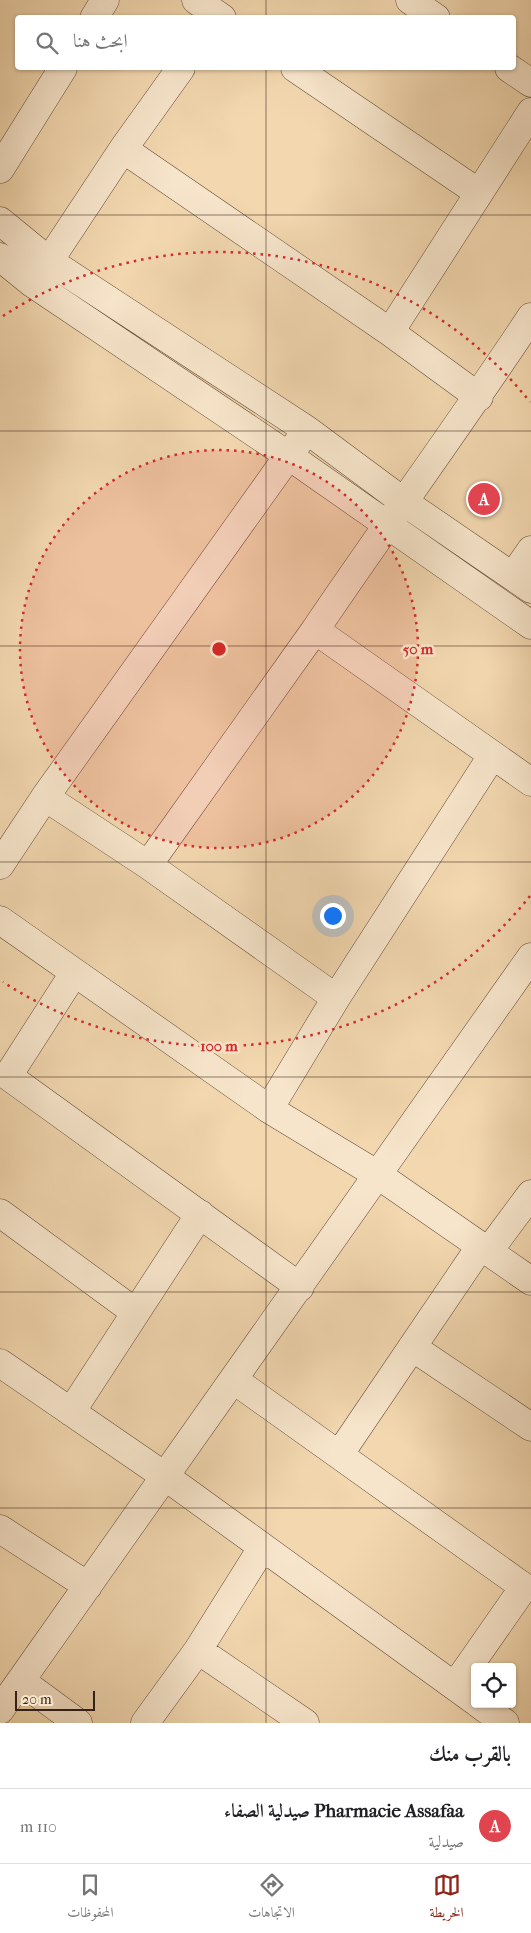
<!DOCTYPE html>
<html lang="ar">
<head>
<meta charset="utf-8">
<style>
	:root { --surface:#fff; --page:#f6f6f6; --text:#202124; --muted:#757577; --line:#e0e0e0; --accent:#8f2418 }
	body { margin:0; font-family:"IM FELL French Canon",Amiri,serif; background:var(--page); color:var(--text); direction:rtl }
	.controls { position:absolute; right:15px; bottom:15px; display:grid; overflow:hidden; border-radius:5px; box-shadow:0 1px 4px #0004 }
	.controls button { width:45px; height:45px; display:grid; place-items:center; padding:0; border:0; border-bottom:1px solid var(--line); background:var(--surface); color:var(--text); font:25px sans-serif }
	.scale { position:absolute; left:15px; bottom:12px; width:80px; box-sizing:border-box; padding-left:5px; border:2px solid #382116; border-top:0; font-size:14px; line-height:18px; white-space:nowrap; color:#382116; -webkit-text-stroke:4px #f7e5cb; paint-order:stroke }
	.you { position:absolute; left:332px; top:915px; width:18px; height:18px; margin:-12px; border:4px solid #fff; border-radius:50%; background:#1a73e8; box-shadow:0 0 0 8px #1a73e833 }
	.badge { display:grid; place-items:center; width:32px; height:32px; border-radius:50%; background:var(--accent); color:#fff; font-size:16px; font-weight:700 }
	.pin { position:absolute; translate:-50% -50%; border:2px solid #fff; box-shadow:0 1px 5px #0006 }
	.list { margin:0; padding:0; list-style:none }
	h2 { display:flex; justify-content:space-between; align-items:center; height:65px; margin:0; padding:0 20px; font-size:21px }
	h2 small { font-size:16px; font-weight:400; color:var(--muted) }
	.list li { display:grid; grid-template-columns:32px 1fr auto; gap:15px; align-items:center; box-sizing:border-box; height:75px; padding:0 20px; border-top:1px solid var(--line) }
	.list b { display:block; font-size:19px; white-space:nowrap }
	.list p { margin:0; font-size:16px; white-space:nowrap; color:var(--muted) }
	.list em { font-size:16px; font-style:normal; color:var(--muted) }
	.icon { flex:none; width:28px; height:28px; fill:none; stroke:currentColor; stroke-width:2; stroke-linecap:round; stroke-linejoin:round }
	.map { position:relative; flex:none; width:531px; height:1723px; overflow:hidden; direction:ltr }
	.search { position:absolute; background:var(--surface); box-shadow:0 1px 4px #0004; left:15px; right:15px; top:15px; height:55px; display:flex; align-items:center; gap:12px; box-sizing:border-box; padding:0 18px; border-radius:5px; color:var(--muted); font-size:19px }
	.sheet { height:140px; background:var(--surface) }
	nav { display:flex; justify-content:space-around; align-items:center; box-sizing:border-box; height:70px; border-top:1px solid var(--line); background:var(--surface); font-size:14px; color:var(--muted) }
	nav a { display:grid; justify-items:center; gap:2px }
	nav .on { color:var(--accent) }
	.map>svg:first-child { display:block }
</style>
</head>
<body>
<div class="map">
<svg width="531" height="1723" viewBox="0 0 531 1723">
	<rect width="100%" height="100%" fill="#f2d7af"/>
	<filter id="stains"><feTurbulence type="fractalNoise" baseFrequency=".004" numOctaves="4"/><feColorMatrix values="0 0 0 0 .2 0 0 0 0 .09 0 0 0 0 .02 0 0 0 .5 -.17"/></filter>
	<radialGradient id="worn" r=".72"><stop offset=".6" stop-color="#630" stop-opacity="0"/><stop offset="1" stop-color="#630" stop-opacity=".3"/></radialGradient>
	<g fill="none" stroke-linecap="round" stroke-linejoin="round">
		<g stroke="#664e3c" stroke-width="29">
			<path id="minor" d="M 196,0 L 222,18
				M 410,0 L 436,18
				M 94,18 L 105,0
				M 295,68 L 479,193
				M 509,68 L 531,83
				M 123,149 L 390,332 L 479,397
				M 0,169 L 63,68
				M 0,221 L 49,261 L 307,430 L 404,502 L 531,589
				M 0,257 L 32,283 L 289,456 L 531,625
				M 49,261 L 123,149 L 181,68
				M 531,317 C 461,423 386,525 315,630 L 531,782
				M 390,332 L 531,112
				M 513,576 L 531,550
				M 45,797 L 148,865 L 336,998
				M 0,865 L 45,797 L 299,441
				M 148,865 L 315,630
				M 0,920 L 269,1109 L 378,1175 L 531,1281
				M 74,973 L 8,1076 L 300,1287
				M 269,1109 L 336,998 L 492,756
				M 0,1213 L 135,1312
				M 488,1252 L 531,1194
				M 412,1347 L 531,1427
				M 0,1363 L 166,1477 L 475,1701
				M 234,1380 L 524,1587 L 455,1686
				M 71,1412 L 200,1214
				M 339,1455 L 480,1247
				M 0,1529 L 88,1586
				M 262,1548 L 198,1650 L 305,1723
				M 21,1681 L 78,1723
				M 479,1704 L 505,1723
				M 0,1710 L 531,957
				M 145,1723 L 198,1650"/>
		</g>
		<use href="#minor" stroke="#f7e5cb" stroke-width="28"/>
	</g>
	<path fill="none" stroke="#382116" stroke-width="1" stroke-opacity="0.55" d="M 266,0 L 266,18M 266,68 L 266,1723M 0,215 L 531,215M 0,431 L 531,431M 0,646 L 531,646M 0,862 L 531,862M 0,1077 L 531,1077M 0,1292 L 531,1292M 0,1508 L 531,1508"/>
	<circle cx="219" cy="649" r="199" fill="#d62828" fill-opacity=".12"/>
	<g fill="none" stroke="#d62828" stroke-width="2.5" stroke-dasharray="2.5 5">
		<circle cx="219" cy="649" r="199"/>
		<path d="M530 896A397 397 0 0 1 3 982M3 316A397 397 0 0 1 530 402"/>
	</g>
	<circle cx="219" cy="649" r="8" fill="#d62828" stroke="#f7e5cb" stroke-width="2.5"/>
	<g font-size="15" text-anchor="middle" font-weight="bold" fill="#d62828" stroke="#f7e5cb" stroke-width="5" stroke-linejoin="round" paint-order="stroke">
		<text x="418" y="654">50 m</text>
		<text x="219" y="1051">100 m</text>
	</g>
	<rect width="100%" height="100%" filter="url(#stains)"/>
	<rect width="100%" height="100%" fill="url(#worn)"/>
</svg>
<div class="controls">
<button><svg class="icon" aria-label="locate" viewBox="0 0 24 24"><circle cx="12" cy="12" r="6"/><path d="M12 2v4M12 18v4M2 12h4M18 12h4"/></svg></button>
</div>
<div class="scale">20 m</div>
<div class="you"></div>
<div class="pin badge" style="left:484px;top:499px;background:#e0444e">A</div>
<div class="search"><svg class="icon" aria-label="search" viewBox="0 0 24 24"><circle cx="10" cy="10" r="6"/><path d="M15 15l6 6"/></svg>ابحث هنا</div>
</div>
<section class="sheet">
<h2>بالقرب منك<small></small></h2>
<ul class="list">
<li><span class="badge" style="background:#e0444e">A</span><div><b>Pharmacie Assafaa صيدلية الصفاء</b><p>صيدلية</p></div><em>110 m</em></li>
</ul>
</section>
<nav>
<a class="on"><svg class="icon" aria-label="map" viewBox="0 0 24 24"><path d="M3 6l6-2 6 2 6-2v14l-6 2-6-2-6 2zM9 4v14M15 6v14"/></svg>الخريطة</a>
<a><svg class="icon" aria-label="directions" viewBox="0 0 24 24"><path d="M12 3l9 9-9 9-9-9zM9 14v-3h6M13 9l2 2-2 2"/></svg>الاتجاهات</a>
<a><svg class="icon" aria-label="saved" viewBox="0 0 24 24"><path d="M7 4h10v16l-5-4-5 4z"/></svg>المحفوظات</a>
</nav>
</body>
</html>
